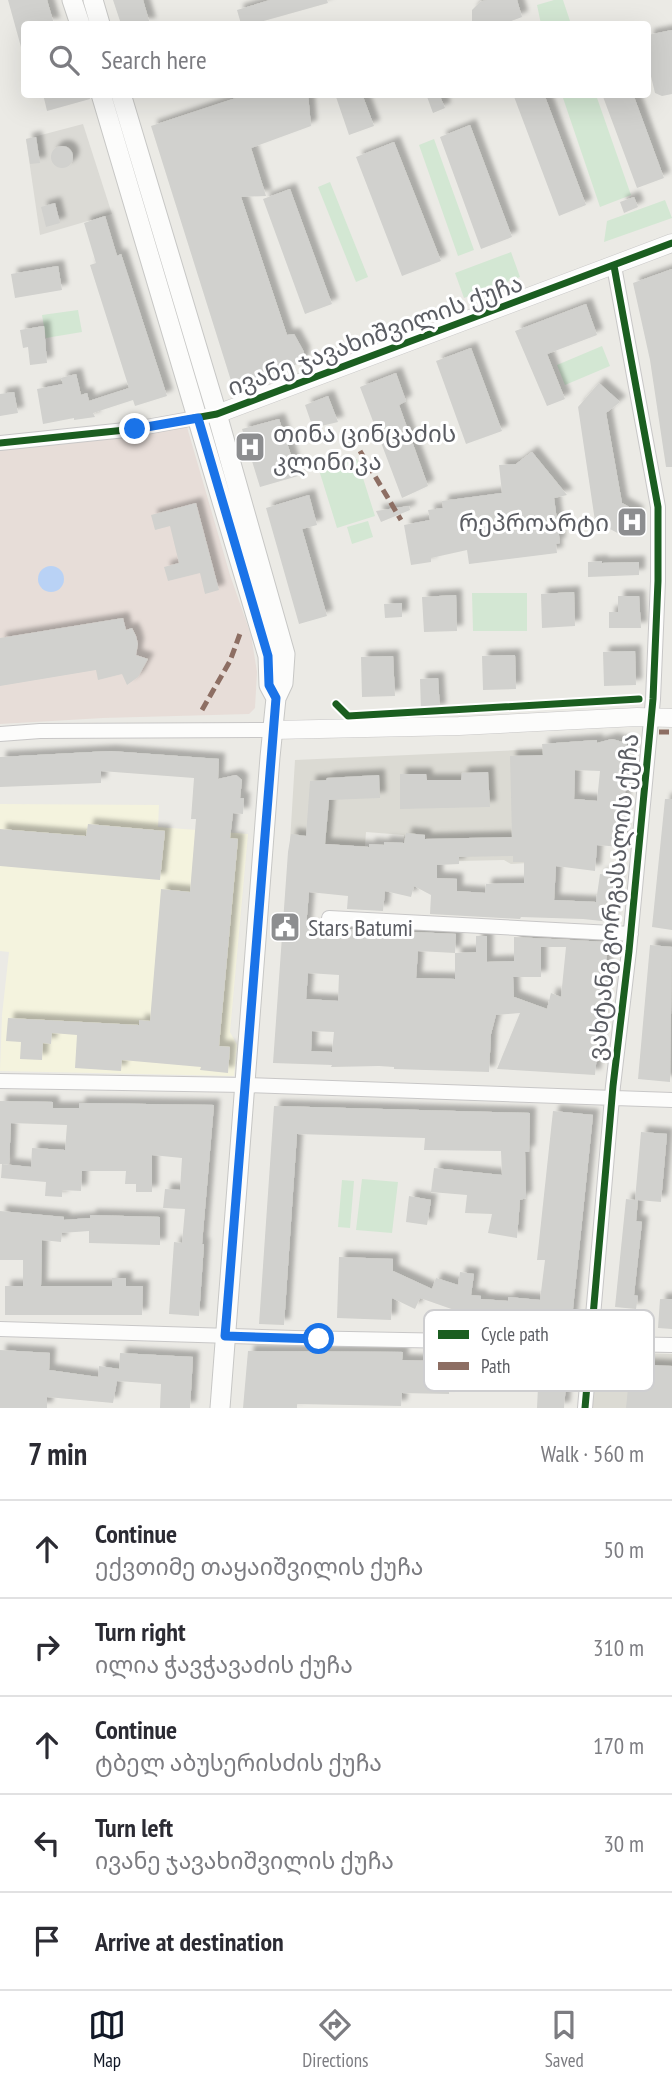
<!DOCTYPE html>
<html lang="en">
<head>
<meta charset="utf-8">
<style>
	:root { --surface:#fff; --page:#f2f2f3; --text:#2b2b33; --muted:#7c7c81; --line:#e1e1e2; --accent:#111827 }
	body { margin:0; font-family:"PT Sans Narrow","Noto Sans Georgian",sans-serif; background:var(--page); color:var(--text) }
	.stop { position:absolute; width:21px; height:21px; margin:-16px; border:5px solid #1a73e8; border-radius:50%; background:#fff }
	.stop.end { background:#1a73e8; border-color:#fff; box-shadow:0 2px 7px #0008 }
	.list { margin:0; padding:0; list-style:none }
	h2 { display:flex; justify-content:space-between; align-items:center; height:91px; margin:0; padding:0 28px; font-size:30px }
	h2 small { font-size:23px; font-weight:400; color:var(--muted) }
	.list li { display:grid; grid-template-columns:46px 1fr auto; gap:21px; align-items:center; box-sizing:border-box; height:98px; padding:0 28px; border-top:2px solid var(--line) }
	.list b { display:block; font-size:26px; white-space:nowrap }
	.list p { margin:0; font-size:23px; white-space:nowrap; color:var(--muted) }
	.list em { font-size:23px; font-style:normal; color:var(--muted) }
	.icon { flex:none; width:38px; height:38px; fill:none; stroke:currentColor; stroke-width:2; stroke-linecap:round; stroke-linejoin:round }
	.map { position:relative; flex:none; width:672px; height:1408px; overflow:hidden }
	.search { position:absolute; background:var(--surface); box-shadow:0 7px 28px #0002; left:21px; right:21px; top:21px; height:77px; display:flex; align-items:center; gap:18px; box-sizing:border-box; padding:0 24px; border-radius:7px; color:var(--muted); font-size:26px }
	.sheet { height:581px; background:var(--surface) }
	nav { display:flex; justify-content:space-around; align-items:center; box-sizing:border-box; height:98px; border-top:2px solid var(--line); background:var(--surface); font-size:19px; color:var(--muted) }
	nav a { display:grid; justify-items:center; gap:4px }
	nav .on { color:var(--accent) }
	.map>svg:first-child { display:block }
</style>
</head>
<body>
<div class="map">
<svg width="672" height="1408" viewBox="0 0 672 1408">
	<defs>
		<filter id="shadow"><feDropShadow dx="6" dy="-6" stdDeviation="2" flood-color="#0004"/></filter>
	</defs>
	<rect width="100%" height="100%" fill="#ebeae5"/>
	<path fill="#f4f3de" d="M 0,804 L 159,805 L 158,827 L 248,834 L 230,1032 L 237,1045 L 234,1076 L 0,1071 L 2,1015 L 9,952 L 0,951 Z"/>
	<path fill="#dbdad5" d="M 83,124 L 112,214 L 40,235 L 26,139 Z"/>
	<path fill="#dbdad3" d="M 543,749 L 547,862 L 511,864 L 504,860 L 459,861 L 403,859 L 404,835 L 366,832 L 365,846 L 290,842 L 295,760 Z
		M 597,1352 L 672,1354 L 672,1408 L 590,1408 L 595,1355 Z"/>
	<path fill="#e7ddd8" d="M 187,427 L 230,575 L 251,635 L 257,672 L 255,708 L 249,714 L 103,718 L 0,724 L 0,449 Z"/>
	<path fill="#d3e7d3" d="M 554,0 L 563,0 L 571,24 L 541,24 L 537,5 Z
		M 562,95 L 596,95 L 631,195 L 600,207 Z
		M 434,139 L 474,250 L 458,256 L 419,145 Z
		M 330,182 L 368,277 L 356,282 L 318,187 Z
		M 665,200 L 672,218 L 604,242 L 607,221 Z
		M 511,252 L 520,277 L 464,298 L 455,273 Z
		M 78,310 L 82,332 L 46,338 L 42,315 Z
		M 602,346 L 610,366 L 565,385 L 557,365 Z
		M 357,459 L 375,516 L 337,528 L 319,470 Z
		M 368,521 L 373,537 L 352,544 L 347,527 Z
		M 472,593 L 527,593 L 527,631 L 473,631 Z
		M 362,1179 L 398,1182 L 392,1233 L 356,1230 Z
		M 342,1180 L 354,1181 L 350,1228 L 338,1227 Z"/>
	<path fill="#b9d2f5" d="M38 579a13 13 0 1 1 26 0a13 13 0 1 1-26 0Z"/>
	<path fill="#d1d1ce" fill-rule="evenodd" filter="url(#shadow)" d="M 8,0 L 47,0 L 54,24 L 24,24 L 24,47 L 21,47 Z
		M 113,0 L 143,0 L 150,24 L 121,24 Z
		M 270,0 L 327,0 L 328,3 L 253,24 L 241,24 L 237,10 Z
		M 487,0 L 517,0 L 522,17 L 506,23 L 507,24 L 472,24 L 472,10 L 480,2 Z
		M 672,30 L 672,94 L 662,96 L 655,93 L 648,64 L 648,35 Z
		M 43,94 L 89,94 L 90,99 L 47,111 Z
		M 248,94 L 308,94 L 311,126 L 251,148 L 266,196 L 241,197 L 287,335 L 294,334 L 304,352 L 303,362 L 233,387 L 151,126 Z
		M 335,94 L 362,94 L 374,126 L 349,135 Z
		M 426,94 L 439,94 L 445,108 L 433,113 Z
		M 513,94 L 544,94 L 586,205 L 559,216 Z
		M 602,94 L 633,94 L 664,178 L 637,188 Z
		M 470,125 L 512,237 L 481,249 L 440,137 Z
		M 36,137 L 40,163 L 30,164 L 26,139 Z
		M 394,142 L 441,261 L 402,276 L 356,157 Z
		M51 157a11 11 0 1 1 22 0a11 11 0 1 1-22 0Z
		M 290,189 L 332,304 L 305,314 L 263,199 Z
		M 634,197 L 638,207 L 624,213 L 620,202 Z
		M 55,203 L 60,223 L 46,227 L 41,207 Z
		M 105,216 L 117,256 L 121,254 L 167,396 L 135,406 L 133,400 L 93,413 L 95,417 L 74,420 L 74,418 L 43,424 L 37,389 L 63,384 L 61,378 L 76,374 L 81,395 L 87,393 L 89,401 L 129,388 L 90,265 L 96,263 L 84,223 Z
		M 58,266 L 62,290 L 15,298 L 11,274 Z
		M 672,269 L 672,467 L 666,467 L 650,360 L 633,283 Z
		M 586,304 L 597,335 L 547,354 L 565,399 L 547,406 L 515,331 Z
		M 44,326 L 47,363 L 30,365 L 28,347 L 23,348 L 20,330 Z
		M 471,348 L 502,431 L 466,444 L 436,361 Z
		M 396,373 L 406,401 L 399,405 L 428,486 L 402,498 L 360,387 Z
		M 599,383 L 620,402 L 606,413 L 622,503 L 638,512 L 625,537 L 595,521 L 578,407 Z
		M 14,392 L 18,413 L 0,416 L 0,394 Z
		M 328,396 L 338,422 L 313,428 L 305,405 Z
		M 279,419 L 298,476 L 260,487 L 242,429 Z
		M 532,452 L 567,495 L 554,498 L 560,543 L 556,544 L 557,553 L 469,564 L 467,550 L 431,558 L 431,562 L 411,565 L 404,525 L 430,520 L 428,510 L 443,508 L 442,501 L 502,493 L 499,465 L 516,464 Z
		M 309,495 L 317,525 L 302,529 L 327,616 L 299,624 L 266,508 Z
		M 196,503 L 219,590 L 205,594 L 200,573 L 168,581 L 164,567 L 179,563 L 170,526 L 155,530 L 151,515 Z
		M 409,506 L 410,510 L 381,522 L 376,511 Z
		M 602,561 L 602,563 L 639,562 L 639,575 L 588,577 L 588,562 Z
		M 574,592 L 575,626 L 542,628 L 541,594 Z
		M 456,595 L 457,631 L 424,632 L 422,597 Z
		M 618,596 L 639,596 L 641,628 L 609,628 L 609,612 L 618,612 Z
		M 402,603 L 402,617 L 385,618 L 384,604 Z
		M 123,618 L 126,630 L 132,628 L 136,636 L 138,644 L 136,655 L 148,659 L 138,677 L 127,685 L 122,674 L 98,680 L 96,670 L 0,686 L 0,638 Z
		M 635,651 L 636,685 L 604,686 L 603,652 Z
		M 515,655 L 516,689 L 483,690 L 482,656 Z
		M 393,656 L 395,696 L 362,697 L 361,657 Z
		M 438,678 L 440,710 L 421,711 L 420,679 Z
		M 612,739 L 626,743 L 631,756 L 627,767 L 621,847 L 597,845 L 595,871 L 556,866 L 554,900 L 596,902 L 600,874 L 618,876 L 611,922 L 583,919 L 521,917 L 520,919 L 430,914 L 431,895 L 414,886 L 411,897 L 385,891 L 383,911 L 347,909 L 348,896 L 309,892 L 306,927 L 456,934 L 455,953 L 476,952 L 476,936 L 487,936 L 487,962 L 514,961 L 514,937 L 608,942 L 595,1075 L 497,1069 L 520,1013 L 496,1015 L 491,1034 L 489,1072 L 394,1069 L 394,1067 L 379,1066 L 331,1067 L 332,1065 L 273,1063 L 288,852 L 291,834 L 306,836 L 310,781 L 326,780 L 327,778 L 379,775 L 380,798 L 329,800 L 325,844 L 369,847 L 369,844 L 384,845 L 384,842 L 404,843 L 406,833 L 425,835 L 425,839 L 512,837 L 510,756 L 543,755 L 542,744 L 597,740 L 597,743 ZM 575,770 L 600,771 L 597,801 L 574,799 ZM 513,856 L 513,862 L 524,862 L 524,883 L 486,884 L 485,893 L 457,891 L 457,879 L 437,878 L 437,865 L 459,864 L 459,857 ZM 541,947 L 566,947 L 561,997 L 551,993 L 547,1009 L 514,997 L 513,977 L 541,977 ZM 418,951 L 455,953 L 455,979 L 416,978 ZM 308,973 L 339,975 L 338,1001 L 306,999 ZM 312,1031 L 334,1032 L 332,1052 L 311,1051 Z
		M 110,751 L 219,759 L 218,779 L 236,775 L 242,780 L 240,798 L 244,798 L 243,814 L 233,813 L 230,838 L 238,839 L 219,1046 L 230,1047 L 228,1073 L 200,1070 L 201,1067 L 122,1060 L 121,1071 L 75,1068 L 77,1035 L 52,1033 L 51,1044 L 43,1043 L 42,1060 L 20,1059 L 21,1042 L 6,1041 L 8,1018 L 139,1025 L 139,1020 L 150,1021 L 161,889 L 190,892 L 196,819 L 191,819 L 194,778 L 101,771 L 101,783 L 0,787 L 0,757 Z
		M 488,772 L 490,807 L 400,809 L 400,774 L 426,774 L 427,780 L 461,780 L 462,773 Z
		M 665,799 L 672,799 L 672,930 L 652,927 Z
		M 88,824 L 165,831 L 160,880 L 0,866 L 0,829 L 86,836 Z
		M 650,945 L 672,947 L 670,1082 L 638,1079 Z
		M 0,1101 L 53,1102 L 53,1108 L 79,1108 L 79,1103 L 214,1105 L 202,1244 L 204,1244 L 199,1316 L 169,1314 L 174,1242 L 182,1243 L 185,1209 L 163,1208 L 165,1189 L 180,1190 L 182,1158 L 152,1155 L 152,1192 L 136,1192 L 136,1184 L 125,1184 L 126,1171 L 82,1171 L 81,1191 L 62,1190 L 62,1197 L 45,1196 L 46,1182 L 1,1178 L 2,1164 L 31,1167 L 32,1148 L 65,1150 L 67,1125 L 11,1123 L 9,1164 L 0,1164 Z
		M 274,1106 L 530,1113 L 529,1152 L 525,1152 L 526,1198 L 520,1200 L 517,1238 L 488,1233 L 492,1214 L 465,1213 L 467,1195 L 431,1192 L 434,1168 L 502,1175 L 501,1151 L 424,1150 L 425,1138 L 297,1134 L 284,1325 L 259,1324 Z
		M 553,1111 L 593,1115 L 571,1328 L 459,1320 L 460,1312 L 420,1298 L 415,1309 L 392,1298 L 391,1320 L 337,1318 L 339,1257 L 393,1259 L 393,1271 L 432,1289 L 436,1278 L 458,1285 L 460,1272 L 474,1274 L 471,1295 L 481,1296 L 481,1299 L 508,1301 L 508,1297 L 540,1300 L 545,1260 L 537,1260 Z
		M 641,1132 L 667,1134 L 661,1202 L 638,1200 L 636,1221 L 642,1222 L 634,1295 L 638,1296 L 636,1309 L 615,1307 L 626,1199 L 635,1200 Z
		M 409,1196 L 431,1200 L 427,1225 L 406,1222 Z
		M 0,1211 L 64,1217 L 64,1220 L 90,1218 L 90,1215 L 160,1217 L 160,1245 L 89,1243 L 89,1231 L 62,1233 L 61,1242 L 42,1240 L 41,1286 L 112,1286 L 112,1278 L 126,1278 L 126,1286 L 143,1286 L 142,1315 L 5,1315 L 5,1286 L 23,1286 L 23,1260 L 0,1260 Z
		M 660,1299 L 672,1299 L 672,1329 L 658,1328 Z
		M 0,1350 L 50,1353 L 49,1370 L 98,1377 L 99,1366 L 119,1369 L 120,1353 L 193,1357 L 190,1408 L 160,1408 L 161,1384 L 117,1381 L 113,1403 L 47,1397 L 47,1408 L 0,1408 Z
		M 248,1351 L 403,1352 L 402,1360 L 458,1362 L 458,1358 L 568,1362 L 564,1408 L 537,1408 L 538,1387 L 512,1387 L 512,1392 L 468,1387 L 449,1387 L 449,1394 L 402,1393 L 401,1406 L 297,1404 L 297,1408 L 243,1408 Z
		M 617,1363 L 672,1366 L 672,1408 L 626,1408 L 629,1378 L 616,1377 Z"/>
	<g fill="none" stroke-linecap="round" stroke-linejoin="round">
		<g stroke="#c8c7c7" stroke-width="16">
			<path id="minor" d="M 0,443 L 135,429 L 207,416
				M 0,734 L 40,731 L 273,730
				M 329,918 L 631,934
				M 0,1081 L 245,1085 L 672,1100
				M 0,1329 L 295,1338 L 672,1345
				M 585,1408 L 613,1086 L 629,951 L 653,699 L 658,581 L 658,507 L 614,266"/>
		</g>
		<g stroke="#c8c7c7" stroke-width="19">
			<path id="tertiary" d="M 217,414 L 672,243
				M 273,730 L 459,726 L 637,717 L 672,718"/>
		</g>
		<g stroke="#c7c7c5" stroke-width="21">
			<path id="secondary" d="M 72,0 L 80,24
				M 93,0 L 100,24
				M 101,94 L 268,656 L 269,685 L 276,698
				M 121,94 L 217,414 L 285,654 L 283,683 L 276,698 L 270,757 L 220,1408"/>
		</g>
		<use href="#minor" stroke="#fcfcfb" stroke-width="14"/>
		<use href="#tertiary" stroke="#fcfcfb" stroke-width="18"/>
		<use href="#secondary" stroke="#fcfcfb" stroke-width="19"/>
		<path stroke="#8d6e63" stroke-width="5" stroke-dasharray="10 5" stroke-linecap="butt" d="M 360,451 L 401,520
			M 202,710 L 230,661 L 241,631
			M 659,732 L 672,732"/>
		<g stroke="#fff" stroke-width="11">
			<path id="cycleway" d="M 0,443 L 135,429 L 217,414 L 672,243
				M 336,704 L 348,716 L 639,699
				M 585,1408 L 613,1086 L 629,951 L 653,699 L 658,581 L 658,507 L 614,266"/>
		</g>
		<use href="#cycleway" stroke="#1b5e20" stroke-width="7"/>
	</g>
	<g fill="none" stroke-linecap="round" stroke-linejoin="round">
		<path stroke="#1a73e8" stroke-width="9" d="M 135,429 L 198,418 L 268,656 L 269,685 L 276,698 L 225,1336 L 319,1339"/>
	</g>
	<defs>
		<g id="hospital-square" transform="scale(1.575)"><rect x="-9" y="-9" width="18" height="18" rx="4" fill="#8d8e90" stroke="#fff"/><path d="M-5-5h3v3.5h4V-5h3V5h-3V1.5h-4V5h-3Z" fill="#fff"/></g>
		<g id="civic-square" transform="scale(1.575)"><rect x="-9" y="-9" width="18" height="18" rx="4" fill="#8d8e90" stroke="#fff"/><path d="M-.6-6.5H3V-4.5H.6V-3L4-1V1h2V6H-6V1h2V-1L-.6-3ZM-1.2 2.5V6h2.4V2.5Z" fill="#fff"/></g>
	</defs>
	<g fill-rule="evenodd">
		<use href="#hospital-square" x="250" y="447"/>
		<use href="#hospital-square" x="632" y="522"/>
		<use href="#civic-square" x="285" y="927"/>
	</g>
	<g text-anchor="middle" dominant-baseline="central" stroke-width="6" stroke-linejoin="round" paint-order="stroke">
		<g font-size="24" fill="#5b5d63" stroke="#fff">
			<text transform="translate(375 335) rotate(-20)">ივანე ჯავახიშვილის ქუჩა</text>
			<text transform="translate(613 897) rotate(-84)">ვახტანგ გორგასალის ქუჩა</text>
		</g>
		<g font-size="24" fill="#5b5d63" stroke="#fff" text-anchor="start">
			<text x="273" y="433">თინა ცინცაძის<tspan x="273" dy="28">კლინიკა</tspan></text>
			<text x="609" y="522" text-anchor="end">რეპროარტი</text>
			<text x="308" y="927">Stars Batumi</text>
		</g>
	</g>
	<rect x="424" y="1310" width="230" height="81" rx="10" fill="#fff" stroke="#ceced0" stroke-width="2"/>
	<rect x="438" y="1330" width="31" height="9" fill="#1b5e20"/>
	<rect x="438" y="1362" width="31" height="8" fill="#8d6e63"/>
	<g font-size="19" fill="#5b5d63">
		<text x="481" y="1341">Cycle path</text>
		<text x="481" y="1373">Path</text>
	</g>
</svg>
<div class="stop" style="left:319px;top:1339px"></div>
<div class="stop end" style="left:135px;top:429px"></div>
<div class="search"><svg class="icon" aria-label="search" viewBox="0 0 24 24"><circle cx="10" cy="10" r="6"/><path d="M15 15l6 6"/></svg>Search here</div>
</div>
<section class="sheet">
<h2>7 min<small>Walk · 560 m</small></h2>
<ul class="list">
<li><svg class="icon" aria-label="ahead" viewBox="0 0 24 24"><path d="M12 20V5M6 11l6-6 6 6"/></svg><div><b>Continue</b><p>ექვთიმე თაყაიშვილის ქუჩა</p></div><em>50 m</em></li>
<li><svg class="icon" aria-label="right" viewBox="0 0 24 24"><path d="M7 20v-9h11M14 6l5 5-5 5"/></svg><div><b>Turn right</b><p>ილია ჭავჭავაძის ქუჩა</p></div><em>310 m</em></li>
<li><svg class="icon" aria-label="ahead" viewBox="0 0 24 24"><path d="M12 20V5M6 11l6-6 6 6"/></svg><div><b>Continue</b><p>ტბელ აბუსერისძის ქუჩა</p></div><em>170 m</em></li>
<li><svg class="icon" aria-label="left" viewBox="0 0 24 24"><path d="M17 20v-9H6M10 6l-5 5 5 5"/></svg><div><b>Turn left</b><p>ივანე ჯავახიშვილის ქუჩა</p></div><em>30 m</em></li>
<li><svg class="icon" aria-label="arrive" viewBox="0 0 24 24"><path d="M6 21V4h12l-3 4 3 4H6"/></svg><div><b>Arrive at destination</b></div></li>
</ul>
</section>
<nav>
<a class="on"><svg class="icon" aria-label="map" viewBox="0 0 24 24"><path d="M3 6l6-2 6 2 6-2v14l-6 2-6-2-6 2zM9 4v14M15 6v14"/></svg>Map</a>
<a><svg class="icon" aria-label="directions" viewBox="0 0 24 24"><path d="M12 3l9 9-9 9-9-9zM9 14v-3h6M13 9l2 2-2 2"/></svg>Directions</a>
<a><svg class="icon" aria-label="saved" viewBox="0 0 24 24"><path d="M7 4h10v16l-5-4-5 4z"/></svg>Saved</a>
</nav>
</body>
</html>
